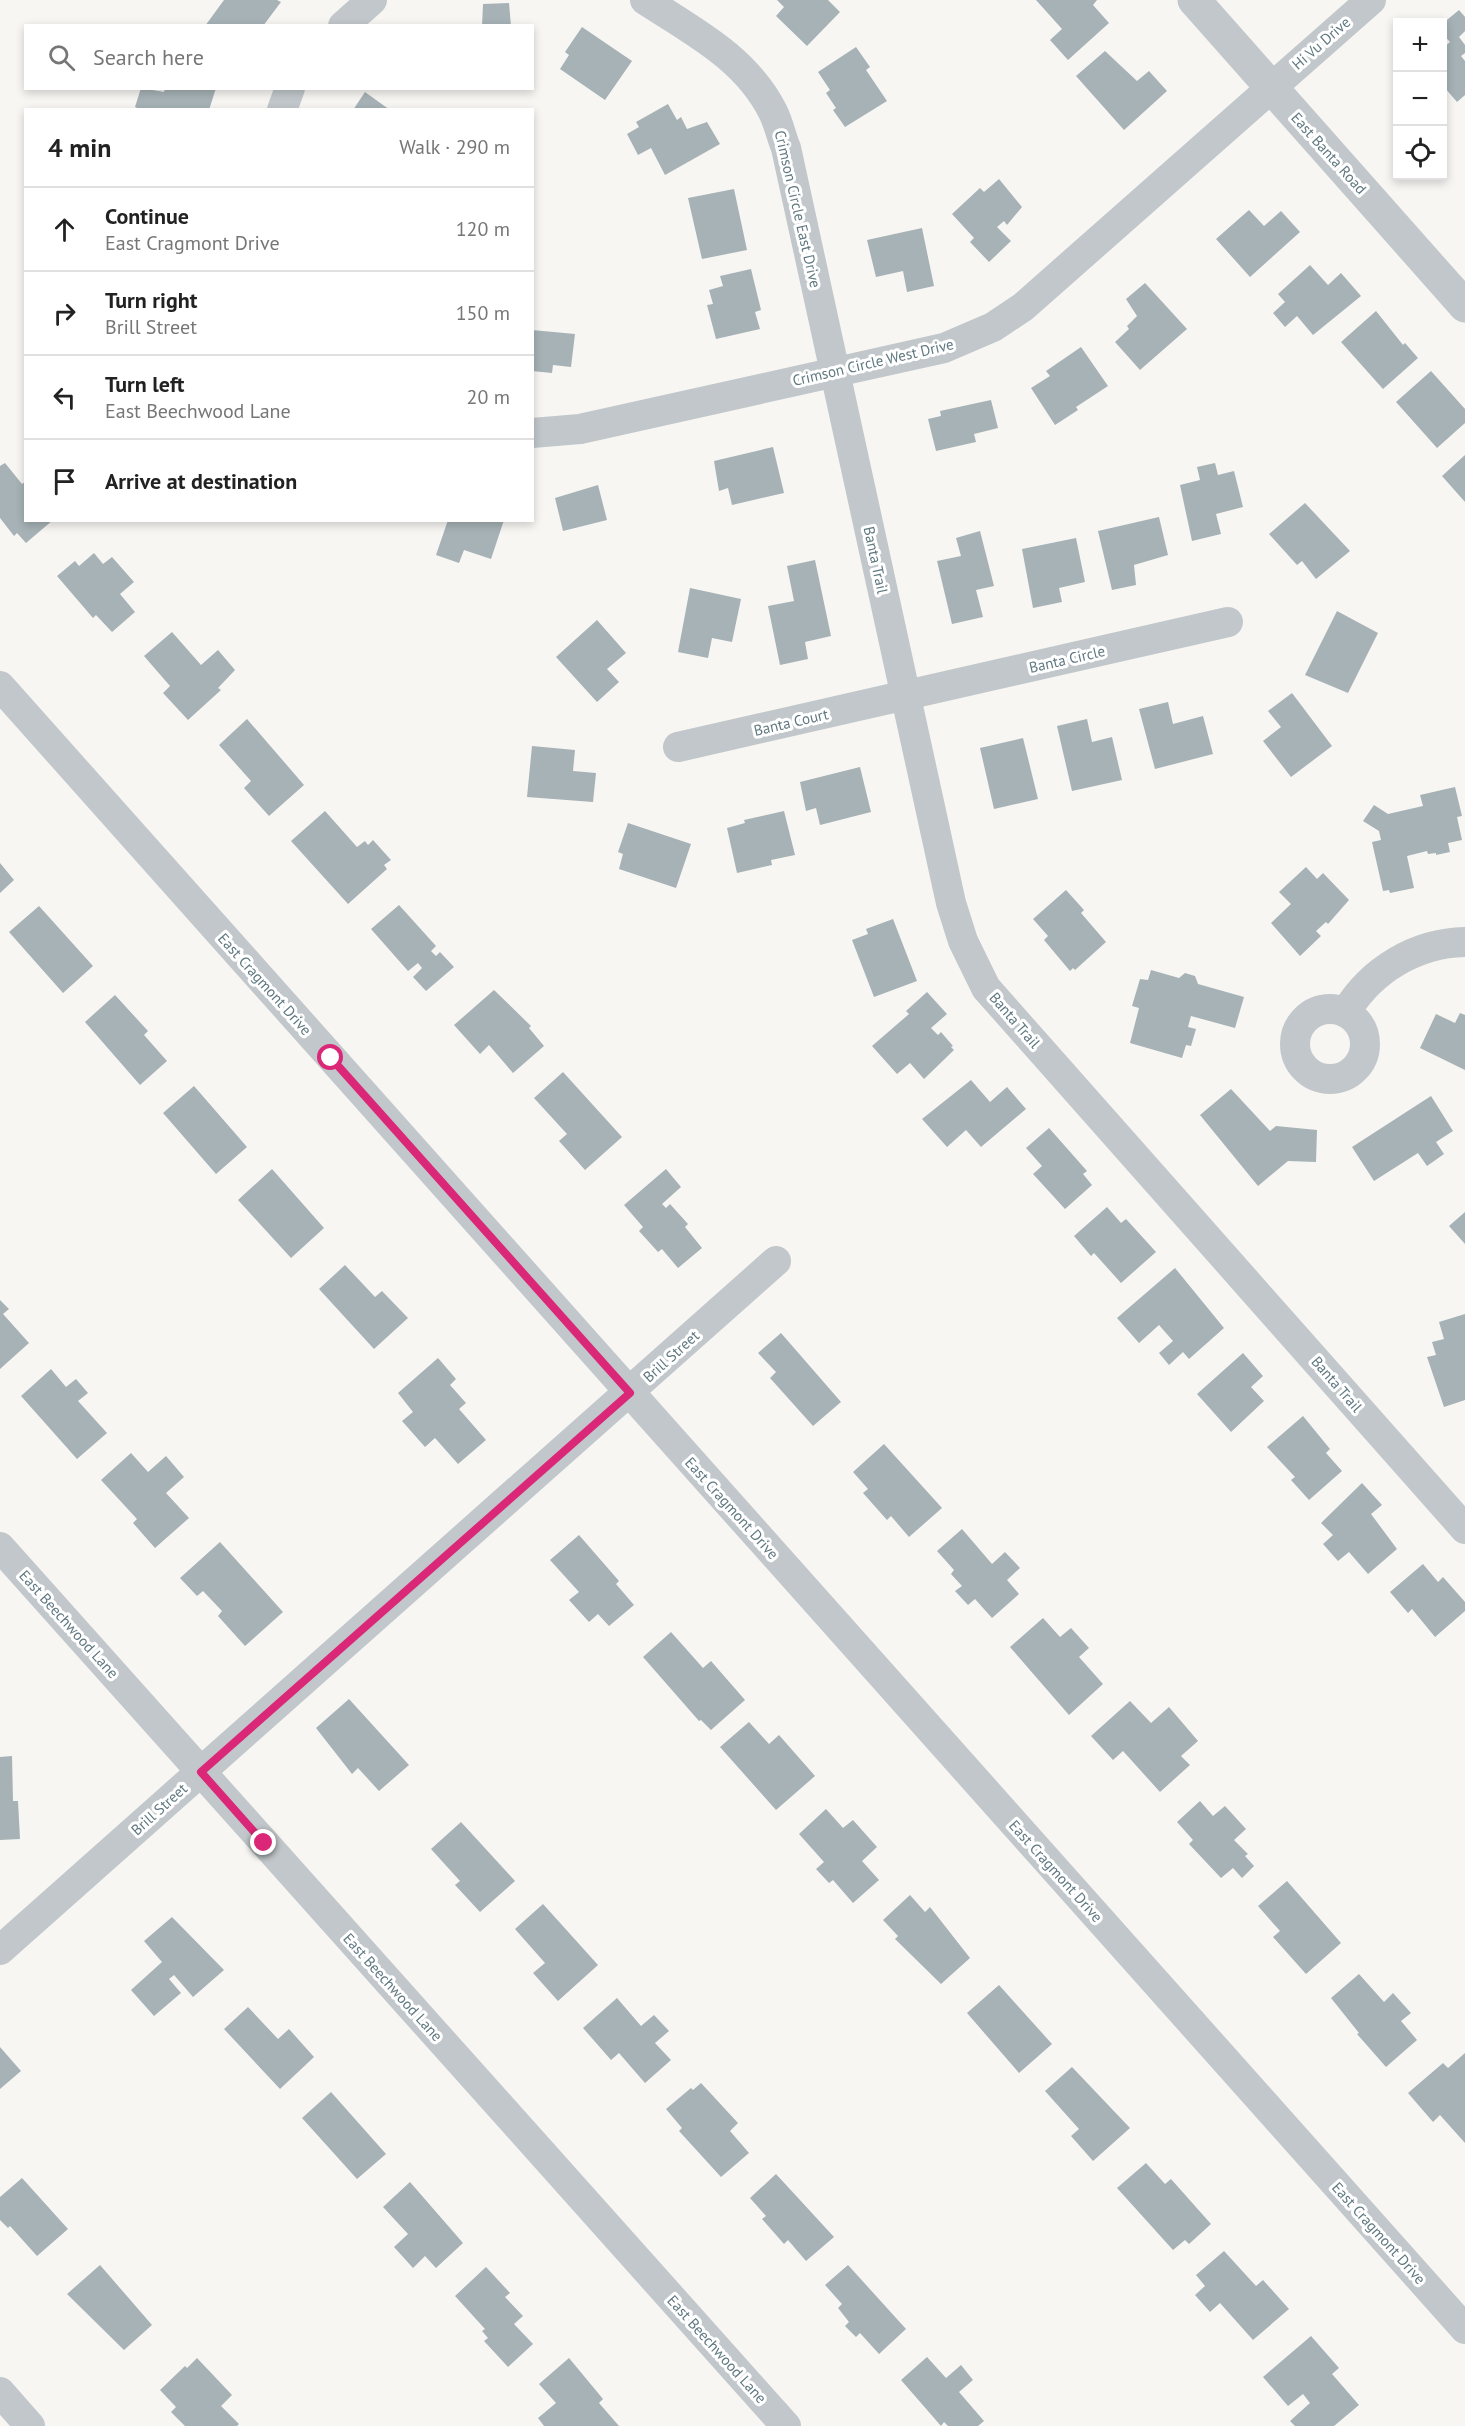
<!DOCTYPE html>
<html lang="en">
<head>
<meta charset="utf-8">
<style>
	:root { --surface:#fff; --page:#f2f2f2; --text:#222; --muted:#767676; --line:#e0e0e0 }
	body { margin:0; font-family:"PT Sans",sans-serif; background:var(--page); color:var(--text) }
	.controls { position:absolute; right:18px; top:18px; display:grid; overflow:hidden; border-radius:0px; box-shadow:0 3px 9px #0003 }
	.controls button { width:54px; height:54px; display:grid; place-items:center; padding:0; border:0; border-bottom:2px solid var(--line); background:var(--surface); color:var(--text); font:30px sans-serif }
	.stop { position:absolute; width:18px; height:18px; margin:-14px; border:4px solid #db2777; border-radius:50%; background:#fff }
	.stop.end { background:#db2777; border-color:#fff; box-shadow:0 2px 6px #0008 }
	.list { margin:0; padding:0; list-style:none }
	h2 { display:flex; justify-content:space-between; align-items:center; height:78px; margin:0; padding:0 24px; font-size:26px }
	h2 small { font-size:20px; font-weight:400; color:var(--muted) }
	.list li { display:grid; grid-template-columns:39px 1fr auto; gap:18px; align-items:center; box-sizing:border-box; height:84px; padding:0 24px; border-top:2px solid var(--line) }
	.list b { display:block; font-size:22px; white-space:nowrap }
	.list p { margin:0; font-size:20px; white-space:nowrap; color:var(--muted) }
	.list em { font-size:20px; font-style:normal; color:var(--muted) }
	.icon { flex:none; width:33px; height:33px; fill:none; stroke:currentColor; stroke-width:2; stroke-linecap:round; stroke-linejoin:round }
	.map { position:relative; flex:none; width:1465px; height:2426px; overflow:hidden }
	.search { position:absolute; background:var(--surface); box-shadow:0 3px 9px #0003; left:24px; top:24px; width:510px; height:66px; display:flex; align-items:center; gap:15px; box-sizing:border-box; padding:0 21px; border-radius:0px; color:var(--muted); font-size:22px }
	.panel { position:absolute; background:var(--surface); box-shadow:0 3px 9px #0003; left:24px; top:108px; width:510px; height:414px; border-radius:0px }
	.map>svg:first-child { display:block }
</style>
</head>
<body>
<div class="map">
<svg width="1465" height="2426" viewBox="0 0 1465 2426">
	<rect width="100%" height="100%" fill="#f7f6f3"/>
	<path fill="#a6b2b6" d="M 224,0 L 277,0 L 281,2 L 263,26 L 205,26 Z
		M 777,0 L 828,0 L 840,12 L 807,46 L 776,16 L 784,7 Z
		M 1036,0 L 1097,0 L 1093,5 L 1109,23 L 1068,60 L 1050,40 L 1062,29 Z
		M 509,3 L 511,26 L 482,26 L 483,4 Z
		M 1459,10 L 1465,17 L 1465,31 L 1459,37 L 1465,45 L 1465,53 L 1461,56 L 1465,61 L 1465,95 L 1457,102 L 1445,88 L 1442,90 L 1442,49 L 1450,42 L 1442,33 L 1442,24 Z
		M 582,27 L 632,61 L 605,100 L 560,69 L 569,55 L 565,52 Z
		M 856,47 L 870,67 L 866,70 L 887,101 L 845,127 L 833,110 L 836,108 L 826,93 L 830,90 L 818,72 Z
		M 1105,51 L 1137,81 L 1149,71 L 1167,91 L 1124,130 L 1076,76 Z
		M 141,88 L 164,92 L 165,88 L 216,88 L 209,110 L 142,110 L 135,107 Z
		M 365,92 L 390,110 L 353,110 Z
		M 668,104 L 677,120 L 681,117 L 687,129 L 707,122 L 720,144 L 665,175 L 651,148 L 638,155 L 627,134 L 639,127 L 636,122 Z
		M 999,179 L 1022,207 L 1007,225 L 1004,221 L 997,227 L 1011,241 L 989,262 L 970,242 L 974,238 L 952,214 L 980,188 L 984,192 Z
		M 734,189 L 747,250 L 702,259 L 688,198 Z
		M 1249,210 L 1264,226 L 1281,211 L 1300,232 L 1250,277 L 1216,239 Z
		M 922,228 L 934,286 L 907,292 L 903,271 L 876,277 L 867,240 Z
		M 1310,265 L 1328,285 L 1341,273 L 1361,296 L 1313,335 L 1297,316 L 1285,327 L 1273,313 L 1285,302 L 1278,294 Z
		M 751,269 L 761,310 L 755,312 L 760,329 L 716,339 L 707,305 L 713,304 L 709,290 L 723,286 L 720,276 Z
		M 1145,283 L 1187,329 L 1140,370 L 1115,342 L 1129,329 L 1127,326 L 1137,316 L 1126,299 Z
		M 1376,311 L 1403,345 L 1405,343 L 1418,358 L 1383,389 L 1341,342 Z
		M 532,330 L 575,334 L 571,367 L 553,365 L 552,373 L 532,371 Z
		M 1081,347 L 1108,386 L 1076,407 L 1078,410 L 1055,425 L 1031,388 L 1050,376 L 1046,371 Z
		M 1431,371 L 1465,409 L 1465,423 L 1437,448 L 1396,402 Z
		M 991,400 L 998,428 L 974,434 L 976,442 L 936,451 L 928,419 L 941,416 L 940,411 Z
		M 773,447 L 784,493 L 732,505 L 728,488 L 719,491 L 714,461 Z
		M 1465,455 L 1465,502 L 1442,476 Z
		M 5,463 L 22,484 L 26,481 L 26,520 L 53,520 L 26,543 L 17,533 L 14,536 L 0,518 L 0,466 Z
		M 1215,463 L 1218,475 L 1234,471 L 1243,507 L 1216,514 L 1221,534 L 1192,541 L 1180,485 L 1200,480 L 1197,467 Z
		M 598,485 L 607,520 L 563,531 L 555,498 Z
		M 1305,503 L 1350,551 L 1316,579 L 1302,561 L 1297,565 L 1269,534 Z
		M 1159,517 L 1168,555 L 1134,565 L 1136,585 L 1112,590 L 1098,531 Z
		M 448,520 L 504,520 L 491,559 L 464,550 L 459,563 L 436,555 Z
		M 980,531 L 994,586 L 976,590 L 983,617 L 952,624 L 937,561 L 961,556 L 956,538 Z
		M 1076,538 L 1085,582 L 1059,588 L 1062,602 L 1033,608 L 1022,549 Z
		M 94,553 L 103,564 L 112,557 L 134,582 L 120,594 L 135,612 L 112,632 L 96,615 L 93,618 L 57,576 L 75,561 L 79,566 Z
		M 815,560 L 831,636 L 805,642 L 808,659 L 780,665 L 768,606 L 794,601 L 787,566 Z
		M 690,588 L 741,599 L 732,642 L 712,638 L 708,658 L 678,652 Z
		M 1337,611 L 1378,633 L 1348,693 L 1305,675 Z
		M 597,620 L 626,653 L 607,669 L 619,682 L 597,702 L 556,657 Z
		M 172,632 L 201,665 L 218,650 L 235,670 L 218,688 L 221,690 L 188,720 L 163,693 L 170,686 L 144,656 Z
		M 1292,693 L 1332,746 L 1291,777 L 1263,741 L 1281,727 L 1268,711 Z
		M 1168,702 L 1173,724 L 1203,716 L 1213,754 L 1155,769 L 1139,709 Z
		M 247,719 L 304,785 L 269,816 L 244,788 L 251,781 L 219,745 Z
		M 1087,719 L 1092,742 L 1112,737 L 1122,780 L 1072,791 L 1057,726 Z
		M 1023,738 L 1038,799 L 994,809 L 980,748 Z
		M 532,746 L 575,750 L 573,771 L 596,773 L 593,802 L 527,797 Z
		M 860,767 L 871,812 L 820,825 L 816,808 L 806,811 L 800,782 Z
		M 1455,787 L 1462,816 L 1457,817 L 1462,840 L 1448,843 L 1450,852 L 1436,855 L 1436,853 L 1428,854 L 1427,851 L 1407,856 L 1414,888 L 1390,893 L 1389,890 L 1383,891 L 1372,842 L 1381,840 L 1379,831 L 1363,821 L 1374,805 L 1388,814 L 1423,806 L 1420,795 Z
		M 325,811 L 357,847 L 365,841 L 368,845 L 373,840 L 391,860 L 384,865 L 387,869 L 348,904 L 291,841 Z
		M 784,811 L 795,855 L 771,860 L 772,865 L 737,873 L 727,828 L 745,823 L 744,820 Z
		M 628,823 L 691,844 L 676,888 L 619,869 L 623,854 L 618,852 Z
		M 0,863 L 14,880 L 0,893 Z
		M 1306,867 L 1317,879 L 1323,873 L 1349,900 L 1328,924 L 1326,922 L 1316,931 L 1321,936 L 1300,956 L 1271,923 L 1291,904 L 1279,892 Z
		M 1066,890 L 1084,910 L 1081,913 L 1106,942 L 1075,970 L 1073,968 L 1070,971 L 1044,940 L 1048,936 L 1033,919 Z
		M 399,905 L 436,946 L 431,951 L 436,956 L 440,952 L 454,967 L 426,991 L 413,977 L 422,968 L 418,963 L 408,971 L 371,929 Z
		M 39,906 L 93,966 L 63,993 L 9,932 Z
		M 893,919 L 917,981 L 874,997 L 852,940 L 868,934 L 866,929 Z
		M 1151,970 L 1179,978 L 1185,973 L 1195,976 L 1198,984 L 1244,997 L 1235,1028 L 1191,1016 L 1188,1027 L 1196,1029 L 1191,1046 L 1186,1045 L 1182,1058 L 1130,1043 L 1139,1008 L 1132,1006 L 1140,979 L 1148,980 Z
		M 494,990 L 531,1026 L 529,1028 L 544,1046 L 513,1073 L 489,1045 L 480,1054 L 454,1025 Z
		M 927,992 L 947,1014 L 931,1028 L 938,1035 L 941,1032 L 953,1046 L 951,1047 L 954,1050 L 924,1079 L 910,1063 L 897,1074 L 872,1046 L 909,1014 L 906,1011 Z
		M 115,995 L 148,1031 L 144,1035 L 167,1061 L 140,1085 L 85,1022 Z
		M 1460,1013 L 1465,1015 L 1465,1070 L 1420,1048 L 1436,1014 L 1455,1023 Z
		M 563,1072 L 622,1137 L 585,1170 L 559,1141 L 567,1134 L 534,1098 Z
		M 971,1080 L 990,1102 L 1007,1087 L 1026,1109 L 981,1147 L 966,1130 L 947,1147 L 922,1119 Z
		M 194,1086 L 247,1147 L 216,1174 L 163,1113 Z
		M 1231,1089 L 1270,1131 L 1276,1126 L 1317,1130 L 1316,1162 L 1288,1161 L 1258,1186 L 1200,1115 Z
		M 1431,1096 L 1453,1131 L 1436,1142 L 1444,1154 L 1427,1166 L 1418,1153 L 1374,1181 L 1352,1147 Z
		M 1049,1128 L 1087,1171 L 1083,1174 L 1092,1185 L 1065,1209 L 1033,1174 L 1042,1166 L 1026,1148 Z
		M 272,1169 L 324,1228 L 291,1258 L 238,1200 Z
		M 666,1169 L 681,1187 L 662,1204 L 666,1208 L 670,1204 L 688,1224 L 685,1227 L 702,1248 L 678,1268 L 662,1249 L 658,1252 L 639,1231 L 643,1227 L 624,1205 Z
		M 1107,1207 L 1121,1223 L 1126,1219 L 1156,1252 L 1121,1283 L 1094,1253 L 1091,1256 L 1074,1236 Z
		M 1465,1212 L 1465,1244 L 1449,1226 Z
		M 345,1265 L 375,1297 L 382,1291 L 408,1318 L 374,1349 L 319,1289 Z
		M 1175,1268 L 1224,1328 L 1189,1359 L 1183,1352 L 1169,1365 L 1159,1353 L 1173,1341 L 1159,1325 L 1139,1343 L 1117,1318 Z
		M 0,1300 L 9,1309 L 3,1314 L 29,1343 L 0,1369 Z
		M 1465,1314 L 1465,1400 L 1444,1407 L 1427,1357 L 1436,1355 L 1432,1342 L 1444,1339 L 1439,1322 Z
		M 781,1333 L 841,1402 L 813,1426 L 770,1378 L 776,1372 L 758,1353 Z
		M 1243,1353 L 1263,1376 L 1251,1387 L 1264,1401 L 1231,1432 L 1197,1394 Z
		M 438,1358 L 456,1379 L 450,1385 L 466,1403 L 459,1409 L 486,1440 L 458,1464 L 435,1438 L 425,1447 L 402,1421 L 413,1412 L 398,1393 Z
		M 51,1369 L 66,1387 L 76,1379 L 88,1393 L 78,1401 L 107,1433 L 77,1459 L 21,1396 Z
		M 1303,1416 L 1330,1449 L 1326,1453 L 1342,1471 L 1309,1500 L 1291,1480 L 1295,1477 L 1267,1447 Z
		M 884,1444 L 942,1508 L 909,1537 L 891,1516 L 887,1520 L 863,1493 L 868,1489 L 853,1472 Z
		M 131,1453 L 148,1472 L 166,1456 L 184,1477 L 166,1493 L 189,1518 L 155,1548 L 133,1523 L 137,1519 L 101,1480 Z
		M 1362,1483 L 1382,1505 L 1371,1514 L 1397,1549 L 1368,1574 L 1349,1552 L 1338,1561 L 1323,1544 L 1333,1535 L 1321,1523 Z
		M 962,1529 L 992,1564 L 1005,1552 L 1020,1568 L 1007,1580 L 1019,1594 L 992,1618 L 975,1599 L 968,1605 L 955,1591 L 962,1586 L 951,1574 L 954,1570 L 937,1551 Z
		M 579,1535 L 619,1581 L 616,1584 L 634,1605 L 609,1626 L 598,1614 L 589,1622 L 569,1600 L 579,1592 L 550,1560 Z
		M 220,1542 L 283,1612 L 245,1646 L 218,1616 L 222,1611 L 203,1591 L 197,1596 L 180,1578 Z
		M 1423,1564 L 1438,1582 L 1443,1577 L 1465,1602 L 1465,1611 L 1435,1637 L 1412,1609 L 1408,1613 L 1390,1592 Z
		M 1043,1618 L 1060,1637 L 1071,1628 L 1089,1648 L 1079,1657 L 1103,1684 L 1069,1715 L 1010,1647 Z
		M 671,1632 L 703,1668 L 711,1661 L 745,1700 L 711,1730 L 701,1720 L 699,1721 L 643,1657 Z
		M 349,1699 L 409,1765 L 379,1791 L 358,1768 L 352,1774 L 316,1728 Z
		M 1130,1701 L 1151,1723 L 1169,1707 L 1198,1741 L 1181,1756 L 1190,1765 L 1160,1792 L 1123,1751 L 1113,1760 L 1091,1736 Z
		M 749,1722 L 769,1744 L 779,1735 L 815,1776 L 776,1810 L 720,1747 Z
		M 12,1756 L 13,1801 L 18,1801 L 20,1839 L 0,1840 L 0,1757 Z
		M 1200,1801 L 1213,1816 L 1225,1806 L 1246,1829 L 1234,1840 L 1248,1854 L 1245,1856 L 1254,1866 L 1242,1878 L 1233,1868 L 1221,1878 L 1189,1844 L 1193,1840 L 1177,1822 Z
		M 826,1809 L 843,1828 L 853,1820 L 877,1847 L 862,1861 L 879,1880 L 853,1903 L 833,1880 L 829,1883 L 816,1869 L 824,1862 L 799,1834 Z
		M 461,1822 L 515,1881 L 480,1912 L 455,1885 L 460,1881 L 431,1849 Z
		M 1287,1881 L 1341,1943 L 1306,1974 L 1273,1937 L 1280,1931 L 1258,1906 Z
		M 910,1895 L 925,1912 L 930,1907 L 970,1958 L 941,1984 L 895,1939 L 898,1936 L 883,1920 Z
		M 543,1904 L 598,1965 L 558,2001 L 533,1973 L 545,1963 L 515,1929 Z
		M 172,1917 L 224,1970 L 193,1997 L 174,1975 L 169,1979 L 181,1993 L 154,2016 L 131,1990 L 162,1962 L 144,1941 Z
		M 1359,1974 L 1384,2002 L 1393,1993 L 1411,2013 L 1401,2021 L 1417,2040 L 1386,2067 L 1357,2034 L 1359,2033 L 1331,1998 Z
		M 999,1985 L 1052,2044 L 1019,2073 L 967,2013 Z
		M 617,1998 L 641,2026 L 654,2015 L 669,2031 L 655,2043 L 671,2060 L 645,2083 L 619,2053 L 611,2060 L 583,2028 Z
		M 248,2007 L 278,2039 L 289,2029 L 314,2057 L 280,2089 L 224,2029 Z
		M 0,2047 L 21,2071 L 0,2089 Z
		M 1465,2053 L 1465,2143 L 1440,2115 L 1433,2122 L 1408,2093 L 1443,2063 L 1448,2068 Z
		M 1072,2067 L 1130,2128 L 1093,2161 L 1071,2136 L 1079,2129 L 1045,2091 Z
		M 701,2083 L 738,2123 L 730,2131 L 749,2153 L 721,2177 L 679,2131 L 682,2128 L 666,2109 L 691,2088 L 693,2090 Z
		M 331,2092 L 386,2154 L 357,2179 L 302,2118 Z
		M 1146,2163 L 1165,2184 L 1171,2179 L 1211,2224 L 1189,2244 L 1185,2240 L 1173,2250 L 1117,2188 Z
		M 776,2174 L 834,2237 L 806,2261 L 788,2240 L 784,2244 L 762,2219 L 766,2216 L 750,2198 Z
		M 22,2178 L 68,2229 L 37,2256 L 10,2226 L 8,2228 L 0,2220 L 0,2197 Z
		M 410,2182 L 463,2243 L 436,2268 L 425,2256 L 413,2268 L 394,2247 L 408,2234 L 383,2207 Z
		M 1224,2251 L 1256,2286 L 1263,2280 L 1289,2309 L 1253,2340 L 1220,2303 L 1210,2312 L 1195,2295 L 1205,2286 L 1196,2275 Z
		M 100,2265 L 152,2325 L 124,2350 L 67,2294 Z
		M 848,2265 L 906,2329 L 879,2354 L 860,2333 L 856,2337 L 845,2326 L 849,2322 L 838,2308 L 842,2304 L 825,2285 Z
		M 486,2267 L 510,2293 L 505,2297 L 523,2316 L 514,2324 L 533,2344 L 508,2367 L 484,2341 L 488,2338 L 482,2331 L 485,2329 L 455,2296 Z
		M 1311,2336 L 1339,2368 L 1332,2374 L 1359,2405 L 1334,2426 L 1295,2426 L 1290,2421 L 1310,2403 L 1303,2394 L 1288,2406 L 1263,2377 Z
		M 927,2357 L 946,2378 L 961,2365 L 973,2380 L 959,2392 L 984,2421 L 978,2426 L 948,2426 L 944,2422 L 941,2426 L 901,2380 Z
		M 197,2358 L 232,2395 L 221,2406 L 239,2424 L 237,2426 L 185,2426 L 171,2412 L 176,2407 L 160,2390 L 185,2366 L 187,2368 Z
		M 569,2358 L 603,2399 L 599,2403 L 619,2426 L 544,2426 L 538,2418 L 556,2403 L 539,2384 Z"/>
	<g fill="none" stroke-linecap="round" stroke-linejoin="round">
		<path stroke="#c1c7ca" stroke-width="30" d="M 645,0 C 694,32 746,58 773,112 C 779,124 781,136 786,148 L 951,903 L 963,941 L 986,988 L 1465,1529
			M 343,26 L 372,0
			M 282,110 L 290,88
			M 532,433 L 580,429 L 944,348 L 993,327 L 1023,307 L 1371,0
			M 0,686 L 1465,2329
			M 678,747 L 1228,622
			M1295 1044a35 35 0 1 1 70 0a35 35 0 1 1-70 0Z
			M 1346,1012 C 1371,970 1416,943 1465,942
			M 0,1547 L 786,2426
			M 0,1950 L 776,1261
			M 0,2392 L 30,2426"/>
		<path stroke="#c1c7ca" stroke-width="33" d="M 1194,0 L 1465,306"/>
	</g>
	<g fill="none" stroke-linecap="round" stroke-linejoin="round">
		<path stroke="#db2777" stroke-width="8" d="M 264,1843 L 201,1772 L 630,1393 L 331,1058"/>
	</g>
	<g text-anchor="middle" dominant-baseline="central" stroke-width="6" stroke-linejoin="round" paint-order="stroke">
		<g font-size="15" fill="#607880" stroke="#fff">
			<text transform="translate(1321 43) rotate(-41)">Hi Vu Drive</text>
			<text transform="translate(1329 153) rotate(48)">East Banta Road</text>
			<text transform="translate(798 209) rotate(77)">Crimson Circle East Drive</text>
			<text transform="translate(873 362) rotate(-13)">Crimson Circle West Drive</text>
			<text transform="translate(876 560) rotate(78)">Banta Trail</text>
			<text transform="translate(1067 659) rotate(-13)">Banta Circle</text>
			<text transform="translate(791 722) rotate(-13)">Banta Court</text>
			<text transform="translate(265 984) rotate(48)">East Cragmont Drive</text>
			<text transform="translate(1015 1020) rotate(49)">Banta Trail</text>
			<text transform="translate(671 1356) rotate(-42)">Brill Street</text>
			<text transform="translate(1337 1384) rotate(49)">Banta Trail</text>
			<text transform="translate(732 1508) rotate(48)">East Cragmont Drive</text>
			<text transform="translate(69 1624) rotate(48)">East Beechwood Lane</text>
			<text transform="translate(159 1809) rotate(-42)">Brill Street</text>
			<text transform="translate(1056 1871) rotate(48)">East Cragmont Drive</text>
			<text transform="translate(393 1987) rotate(48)">East Beechwood Lane</text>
			<text transform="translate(1379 2233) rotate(48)">East Cragmont Drive</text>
			<text transform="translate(717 2349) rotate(48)">East Beechwood Lane</text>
		</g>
	</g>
</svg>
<div class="controls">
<button>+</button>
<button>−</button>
<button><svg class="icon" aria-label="locate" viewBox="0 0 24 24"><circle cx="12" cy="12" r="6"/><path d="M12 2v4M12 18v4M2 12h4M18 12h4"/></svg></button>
</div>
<div class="stop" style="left:331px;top:1058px"></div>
<div class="stop end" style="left:264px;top:1843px"></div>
<div class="search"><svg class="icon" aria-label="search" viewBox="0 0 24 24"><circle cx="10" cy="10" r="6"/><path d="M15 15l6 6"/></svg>Search here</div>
<section class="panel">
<h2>4 min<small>Walk · 290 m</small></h2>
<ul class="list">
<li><svg class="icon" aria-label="ahead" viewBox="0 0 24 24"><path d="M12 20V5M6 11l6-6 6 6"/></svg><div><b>Continue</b><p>East Cragmont Drive</p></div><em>120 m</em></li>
<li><svg class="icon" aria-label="right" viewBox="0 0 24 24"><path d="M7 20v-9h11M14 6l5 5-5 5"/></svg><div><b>Turn right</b><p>Brill Street</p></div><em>150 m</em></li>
<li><svg class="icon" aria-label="left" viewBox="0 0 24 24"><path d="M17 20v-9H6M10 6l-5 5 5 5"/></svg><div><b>Turn left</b><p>East Beechwood Lane</p></div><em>20 m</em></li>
<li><svg class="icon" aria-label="arrive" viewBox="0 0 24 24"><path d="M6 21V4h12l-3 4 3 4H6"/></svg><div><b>Arrive at destination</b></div></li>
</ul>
</section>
</div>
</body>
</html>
